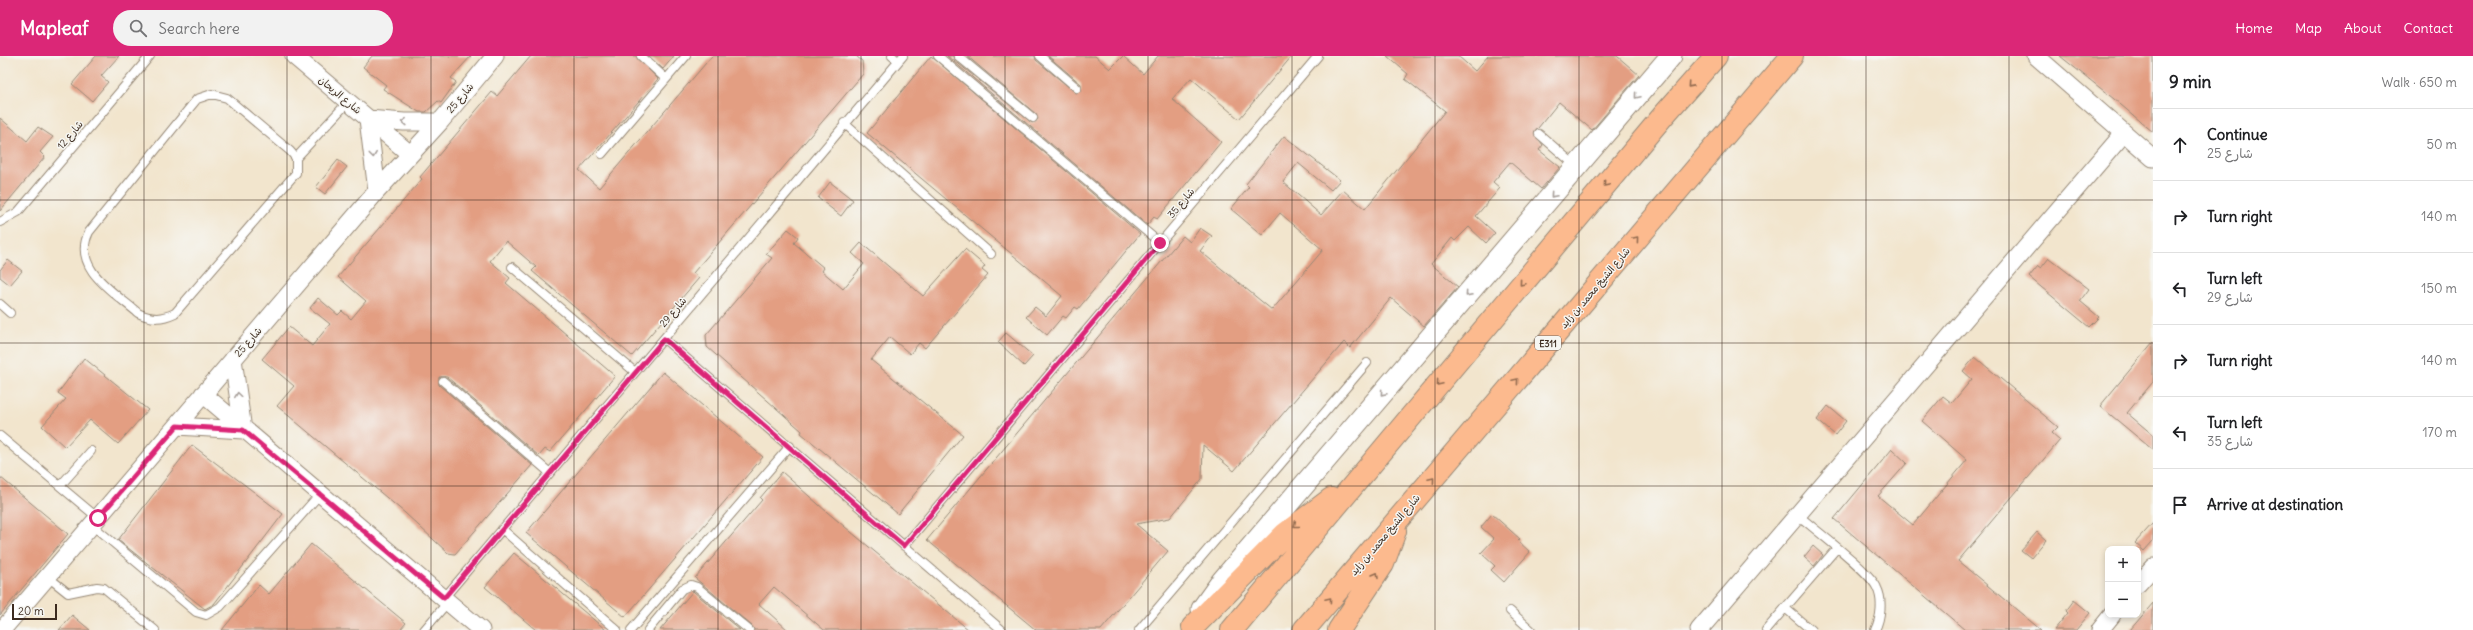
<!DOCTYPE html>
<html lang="en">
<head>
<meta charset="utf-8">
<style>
	:root { --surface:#fff; --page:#f2f2f2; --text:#202124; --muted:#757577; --line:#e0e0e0; --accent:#db2777 }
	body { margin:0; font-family:Delius,"Playpen Sans Arabic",sans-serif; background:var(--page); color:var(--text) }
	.controls { position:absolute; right:12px; bottom:12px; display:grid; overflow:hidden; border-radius:8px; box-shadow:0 2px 6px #0003 }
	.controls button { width:36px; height:36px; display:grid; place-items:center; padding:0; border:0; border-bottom:1px solid var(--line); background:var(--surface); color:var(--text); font:20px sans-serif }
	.scale { position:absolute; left:12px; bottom:10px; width:45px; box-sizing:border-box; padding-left:4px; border:2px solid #3b2a1e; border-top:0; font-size:11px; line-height:14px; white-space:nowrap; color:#3b2a1e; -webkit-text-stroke:3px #f6f6f2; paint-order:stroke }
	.stop { position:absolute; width:12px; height:12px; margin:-9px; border:3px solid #db2777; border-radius:50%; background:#fff }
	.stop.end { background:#db2777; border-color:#fff; box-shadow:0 1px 4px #0008 }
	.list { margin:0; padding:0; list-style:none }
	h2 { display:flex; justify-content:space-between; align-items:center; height:52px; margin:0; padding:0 16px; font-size:17px }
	h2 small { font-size:13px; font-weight:400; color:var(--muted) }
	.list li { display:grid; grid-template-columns:26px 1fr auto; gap:12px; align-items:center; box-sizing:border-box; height:72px; padding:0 16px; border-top:1px solid var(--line) }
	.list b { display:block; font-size:15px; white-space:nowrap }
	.list p { margin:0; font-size:13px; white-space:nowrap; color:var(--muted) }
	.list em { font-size:13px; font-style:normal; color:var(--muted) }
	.icon { flex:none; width:22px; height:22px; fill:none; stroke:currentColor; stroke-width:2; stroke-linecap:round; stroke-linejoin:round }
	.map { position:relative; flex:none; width:2153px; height:574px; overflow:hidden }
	header { display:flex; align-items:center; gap:24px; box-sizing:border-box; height:56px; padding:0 20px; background:var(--accent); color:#fff }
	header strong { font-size:19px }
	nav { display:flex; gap:22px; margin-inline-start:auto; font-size:14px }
	.search { width:280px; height:36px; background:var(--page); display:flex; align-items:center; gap:10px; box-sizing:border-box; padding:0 14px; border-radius:22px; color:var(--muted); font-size:15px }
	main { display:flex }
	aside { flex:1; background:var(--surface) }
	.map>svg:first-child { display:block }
</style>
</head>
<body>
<header>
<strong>Mapleaf</strong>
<div class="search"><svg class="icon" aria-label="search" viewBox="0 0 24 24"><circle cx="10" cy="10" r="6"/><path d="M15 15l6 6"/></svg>Search here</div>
<nav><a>Home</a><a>Map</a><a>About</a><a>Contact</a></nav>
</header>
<main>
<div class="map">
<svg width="2153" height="574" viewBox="0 0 2153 574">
	<rect width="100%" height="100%" fill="#f6f6f2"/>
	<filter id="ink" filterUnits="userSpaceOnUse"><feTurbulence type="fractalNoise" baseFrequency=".025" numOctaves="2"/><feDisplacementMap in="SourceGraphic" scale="8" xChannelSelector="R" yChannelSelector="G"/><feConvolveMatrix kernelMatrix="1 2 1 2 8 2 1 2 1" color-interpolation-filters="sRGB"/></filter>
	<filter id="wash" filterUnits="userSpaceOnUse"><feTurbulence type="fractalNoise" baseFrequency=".012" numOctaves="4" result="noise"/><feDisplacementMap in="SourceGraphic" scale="16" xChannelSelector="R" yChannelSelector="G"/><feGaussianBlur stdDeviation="0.9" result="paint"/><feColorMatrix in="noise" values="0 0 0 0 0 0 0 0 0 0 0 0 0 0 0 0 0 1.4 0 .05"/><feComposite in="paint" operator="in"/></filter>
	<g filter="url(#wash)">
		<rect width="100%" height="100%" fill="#f2e5cd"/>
		<g id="blocks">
			<path fill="#e39e82" d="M 96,0 L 119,0 L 101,20 L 108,26 L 92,45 L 72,28 Z
				M 372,0 L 471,0 L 451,22 L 456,26 L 441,47 L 438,45 L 426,56 L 419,56 L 383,33 L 386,29 L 363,11 Z
				M 531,0 L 636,0 L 658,23 L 579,114 L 599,132 L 712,0 L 856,0 L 862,5 L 863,18 L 693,217 L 699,222 L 632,300 L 532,215 L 536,211 L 506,185 L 490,205 L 510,222 L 506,227 L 615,320 L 550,396 L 545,393 L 539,400 L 447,321 L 439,321 L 439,329 L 532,409 L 455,498 L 448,497 L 405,457 L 277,350 L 294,330 L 262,303 L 289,271 L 312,290 L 330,268 L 310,252 L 318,242 L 338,259 L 342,255 L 351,263 L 366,245 L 338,221 L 422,123 L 420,121 L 492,36 L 497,40 Z
				M 649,0 L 674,0 L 663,13 Z
				M 931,0 L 1140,178 L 1078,253 L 1075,251 L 1066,262 L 1063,260 L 1047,279 L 1026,261 L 1035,251 L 1046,260 L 1062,240 L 867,77 Z
				M 947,0 L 953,0 L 954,4 L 1032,67 L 1038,63 L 1036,58 L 967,0 L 1035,0 L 1036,4 L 1076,37 L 1081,35 L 1081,28 L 1048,0 L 1095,0 L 1110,13 L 1123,0 L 1143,18 L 1158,0 L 1292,0 L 1239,63 L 1191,22 L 1172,43 L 1221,86 L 1157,163 L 1154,161 L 1147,169 Z
				M 1387,0 L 1458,0 L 1475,15 L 1488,0 L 1617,0 L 1639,19 L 1592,74 L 1559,46 L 1534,77 L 1543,89 L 1539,94 L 1560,111 L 1541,133 L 1510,106 L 1493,126 L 1500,132 L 1476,160 L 1495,177 L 1486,187 L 1469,171 L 1455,185 L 1452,182 L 1431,208 L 1458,231 L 1424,270 L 1391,242 L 1350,292 L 1344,286 L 1234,415 L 1203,389 L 1202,423 L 1170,462 L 1136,468 L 1168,495 L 1101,574 L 1036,574 L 927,484 L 1183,180 L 1190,186 L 1200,172 L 1212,180 L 1200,195 L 1272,254 L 1323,194 L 1280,157 L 1262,179 L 1231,153 L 1249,131 L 1246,128 L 1284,80 L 1340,124 L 1331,134 L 1298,107 L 1283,126 L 1321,159 L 1343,134 L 1365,153 L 1445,55 L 1405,23 L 1408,18 Z
				M 2060,0 L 2153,0 L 2153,76 L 2114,43 Z
				M 0,62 L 27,85 L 38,71 L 53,81 L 40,96 L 45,101 L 0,155 Z
				M 338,104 L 347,111 L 325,138 L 316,131 Z
				M 830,126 L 853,144 L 841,160 L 818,142 Z
				M 788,173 L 798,181 L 794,187 L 824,212 L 822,215 L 843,233 L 864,208 L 852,197 L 861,187 L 923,240 L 965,193 L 985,210 L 982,214 L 988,219 L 925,292 L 919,287 L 910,298 L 890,281 L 871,304 L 963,379 L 898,458 L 801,377 L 802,375 L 707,291 L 706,279 L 772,202 L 766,198 Z
				M 2049,202 L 2089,233 L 2080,245 L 2099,261 L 2089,271 L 2029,221 L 2038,210 L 2041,212 Z
				M 8,204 L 22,215 L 10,229 L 0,221 L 0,214 Z
				M 1006,277 L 1033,300 L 1024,310 L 998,286 Z
				M 2153,286 L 2153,326 L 2127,357 L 2153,379 L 2153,394 L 2100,350 Z
				M 1975,301 L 2058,371 L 2052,377 L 2060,384 L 1958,505 L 2041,574 L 1965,574 L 1834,463 L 1892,393 L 1907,407 L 1878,440 L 1913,469 L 1967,404 L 1922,365 L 1943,340 L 1952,347 L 1972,323 L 1963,315 Z
				M 84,302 L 148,354 L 118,388 L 90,364 L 65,391 L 42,370 L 66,343 L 58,337 Z
				M 663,316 L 763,401 L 625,561 L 526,477 Z
				M 1828,350 L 1846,365 L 1835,379 L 1817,364 Z
				M 192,389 L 283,458 L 214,548 L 205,553 L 118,484 Z
				M 782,416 L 827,456 L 969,574 L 824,574 L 774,531 L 759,548 L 788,574 L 754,574 L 752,570 L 695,522 L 762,444 L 760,442 Z
				M 0,421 L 68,478 L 0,559 Z
				M 1492,458 L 1520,483 L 1518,485 L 1530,496 L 1504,526 L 1491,514 L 1495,510 L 1481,497 L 1494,483 L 1481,471 Z
				M 2153,467 L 2153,485 L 2144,495 L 2135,487 Z
				M 2037,476 L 2046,484 L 2031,502 L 2021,494 Z
				M 311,488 L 406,567 L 400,574 L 222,574 L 259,529 L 269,538 Z
				M 1813,490 L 1823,499 L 1814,510 L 1804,501 Z
				M 514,497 L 606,574 L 536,574 L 485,531 Z
				M 693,535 L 694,536 L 740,574 L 660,574 Z
				M 2074,544 L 2090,557 L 2076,574 L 2054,574 L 2068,557 L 2066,555 Z
				M 2153,547 L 2153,574 L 2130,574 Z
				M 72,559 L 90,574 L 59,574 Z"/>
		</g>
	</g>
	<g filter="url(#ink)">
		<use href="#blocks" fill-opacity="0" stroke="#968876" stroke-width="1"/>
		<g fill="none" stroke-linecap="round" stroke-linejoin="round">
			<g stroke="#968876" stroke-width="10">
				<path id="service" d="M 641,0 L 666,23
					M 892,0 L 898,5
					M 938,0 L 1160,187
					M 958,0 L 1033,62
					M 1040,0 L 1077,32
					M 212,38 L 227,42 L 290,95 L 296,102 L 296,117 L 175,257 C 162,263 152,264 138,257 C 114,236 71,212 89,176 L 192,49 L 197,43 Z
					M 844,67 L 991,198
					M 1539,78 L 1576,110
					M 602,98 L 686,0
					M 296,102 L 348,46
					M 0,166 L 18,156 L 150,0
					M 512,211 L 635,316
					M 0,248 L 10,257
					M 664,283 L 1002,574
					M 443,325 L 550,417
					M 0,380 L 98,462
					M 60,430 L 91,395
					M 1798,459 C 1814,473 1870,515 1877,532 C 1883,544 1881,562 1875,574
					M 92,469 L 196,556 L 206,559 L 220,551 L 320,438
					M 502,473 L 617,574
					M 904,490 L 1318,0
					M 48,521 L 68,537 L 97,531 L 104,532 L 155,574
					M 444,542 L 903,0
					M 1785,552 L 1811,574
					M 1510,555 L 1531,574
					M 424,574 L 448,546
					M 631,574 L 790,390
					M 648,574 L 682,533 L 691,529 L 697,531 L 749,574
					M 1139,574 L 1367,307
					M 1766,574 L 1837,492"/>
			</g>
			<g stroke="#968876" stroke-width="19">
				<path id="minor" d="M 294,0 L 410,98
					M 2036,0 L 2153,102
					M 377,135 L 368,63 L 404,66 L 440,66
					M 203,338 L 481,574
					M 177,370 L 243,374 L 233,303
					M 2138,528 L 2153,511
					M 2,574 L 377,135 L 440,66 L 495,0
					M 1699,574 L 2124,77
					M 2100,574 L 2112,559"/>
			</g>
			<g stroke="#968876" stroke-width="23">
				<path id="tertiary" d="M 1202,553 L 1222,525 L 1671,0"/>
			</g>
			<g stroke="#968876" stroke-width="24">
				<path id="motorway" d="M 1193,571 L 1285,478 L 1331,443
					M 1232,574 L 1663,60 L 1716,0
					M 1304,574 L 1792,0
					M 1339,574 L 1383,508 L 1395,475"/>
			</g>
			<use href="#service" stroke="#fff" stroke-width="8"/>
			<use href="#minor" stroke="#fff" stroke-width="17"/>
			<use href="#tertiary" stroke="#fff" stroke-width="21"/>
			<use href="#motorway" stroke="#fcba8e" stroke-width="22"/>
		</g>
		<defs><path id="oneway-chevron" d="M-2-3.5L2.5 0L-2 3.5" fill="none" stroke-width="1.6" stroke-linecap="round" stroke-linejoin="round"/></defs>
		<g stroke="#926b50">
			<use href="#oneway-chevron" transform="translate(1690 29) rotate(132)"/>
			<use href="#oneway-chevron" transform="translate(1606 128) rotate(130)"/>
			<use href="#oneway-chevron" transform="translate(1636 183) rotate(-50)"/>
			<use href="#oneway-chevron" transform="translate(1522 227) rotate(130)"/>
			<use href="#oneway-chevron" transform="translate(1516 325) rotate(-50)"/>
			<use href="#oneway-chevron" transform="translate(1439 327) rotate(130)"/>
			<use href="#oneway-chevron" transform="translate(1432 424) rotate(-50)"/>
			<use href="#oneway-chevron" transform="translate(1296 469) rotate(141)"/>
			<use href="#oneway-chevron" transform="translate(1376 519) rotate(-59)"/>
			<use href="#oneway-chevron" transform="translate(1329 544) rotate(-50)"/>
		</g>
		<g stroke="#a79f9a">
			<use href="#oneway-chevron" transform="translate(1637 40) rotate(130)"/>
			<use href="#oneway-chevron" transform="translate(404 66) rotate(-178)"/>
			<use href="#oneway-chevron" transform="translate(373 99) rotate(83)"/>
			<use href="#oneway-chevron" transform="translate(1553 139) rotate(131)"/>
			<use href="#oneway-chevron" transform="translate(1468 238) rotate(131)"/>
			<use href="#oneway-chevron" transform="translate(1383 337) rotate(131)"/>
			<use href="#oneway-chevron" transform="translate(238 339) rotate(-98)"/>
		</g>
	</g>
	<g fill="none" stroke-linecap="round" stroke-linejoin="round" filter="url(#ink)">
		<path stroke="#db2777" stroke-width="5" d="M 98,462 L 177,370 L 243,374 L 444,542 L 664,283 L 904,490 L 1160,187"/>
	</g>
	<path fill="none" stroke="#3b2a1e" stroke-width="1" stroke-opacity="0.55" d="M 144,0 L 144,574M 287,0 L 287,574M 431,0 L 431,574M 574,0 L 574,574M 718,0 L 718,574M 861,0 L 861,574M 1005,0 L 1005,574M 1148,0 L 1148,574M 1292,0 L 1292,574M 1435,0 L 1435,574M 1579,0 L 1579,574M 1722,0 L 1722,574M 1866,0 L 1866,574M 2009,0 L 2009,574M 0,144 L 2153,144M 0,287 L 2153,287M 0,430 L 2153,430"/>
	<g text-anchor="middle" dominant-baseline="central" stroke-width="3" stroke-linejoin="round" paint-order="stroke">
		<rect fill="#f6f6f2" stroke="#73675e" stroke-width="1" x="1535" y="280" width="26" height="14" rx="3"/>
		<g font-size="9" font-weight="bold" fill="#3b2a1e">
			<text x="1548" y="287">E311</text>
		</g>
		<g font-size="10" fill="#3b2a1e" stroke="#f6f6f2">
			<text transform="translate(340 39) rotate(40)">شارع الريحان</text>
			<text transform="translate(460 42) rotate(-50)">شارع 25</text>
			<text transform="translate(70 79) rotate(-50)">شارع 12</text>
			<text transform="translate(1181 147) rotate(-50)">شارع 35</text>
			<text transform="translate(1595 232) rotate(-50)">شارع الشيخ محمد بن زايد</text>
			<text transform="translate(673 256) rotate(-50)">شارع 29</text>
			<text transform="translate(248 286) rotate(-49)">شارع 25</text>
			<text transform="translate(1385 479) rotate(-50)">شارع الشيخ محمد بن زايد</text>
		</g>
	</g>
</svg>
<div class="controls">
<button>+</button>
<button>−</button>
</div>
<div class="scale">20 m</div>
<div class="stop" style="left:98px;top:462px"></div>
<div class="stop end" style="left:1160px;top:187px"></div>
</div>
<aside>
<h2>9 min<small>Walk · 650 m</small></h2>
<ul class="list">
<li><svg class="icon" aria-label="ahead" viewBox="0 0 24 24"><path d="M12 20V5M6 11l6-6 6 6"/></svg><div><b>Continue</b><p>شارع 25</p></div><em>50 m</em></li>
<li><svg class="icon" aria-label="right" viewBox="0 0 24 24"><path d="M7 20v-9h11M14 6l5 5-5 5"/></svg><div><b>Turn right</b></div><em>140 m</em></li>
<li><svg class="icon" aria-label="left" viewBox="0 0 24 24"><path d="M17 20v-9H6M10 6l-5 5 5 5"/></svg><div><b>Turn left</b><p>شارع 29</p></div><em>150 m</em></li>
<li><svg class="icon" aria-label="right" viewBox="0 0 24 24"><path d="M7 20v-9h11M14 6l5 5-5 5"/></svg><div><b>Turn right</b></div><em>140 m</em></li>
<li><svg class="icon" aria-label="left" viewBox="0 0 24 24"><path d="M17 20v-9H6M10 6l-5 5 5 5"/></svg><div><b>Turn left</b><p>شارع 35</p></div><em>170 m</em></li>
<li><svg class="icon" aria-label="arrive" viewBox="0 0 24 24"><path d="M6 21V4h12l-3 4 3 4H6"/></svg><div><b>Arrive at destination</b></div></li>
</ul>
</aside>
</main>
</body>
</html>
